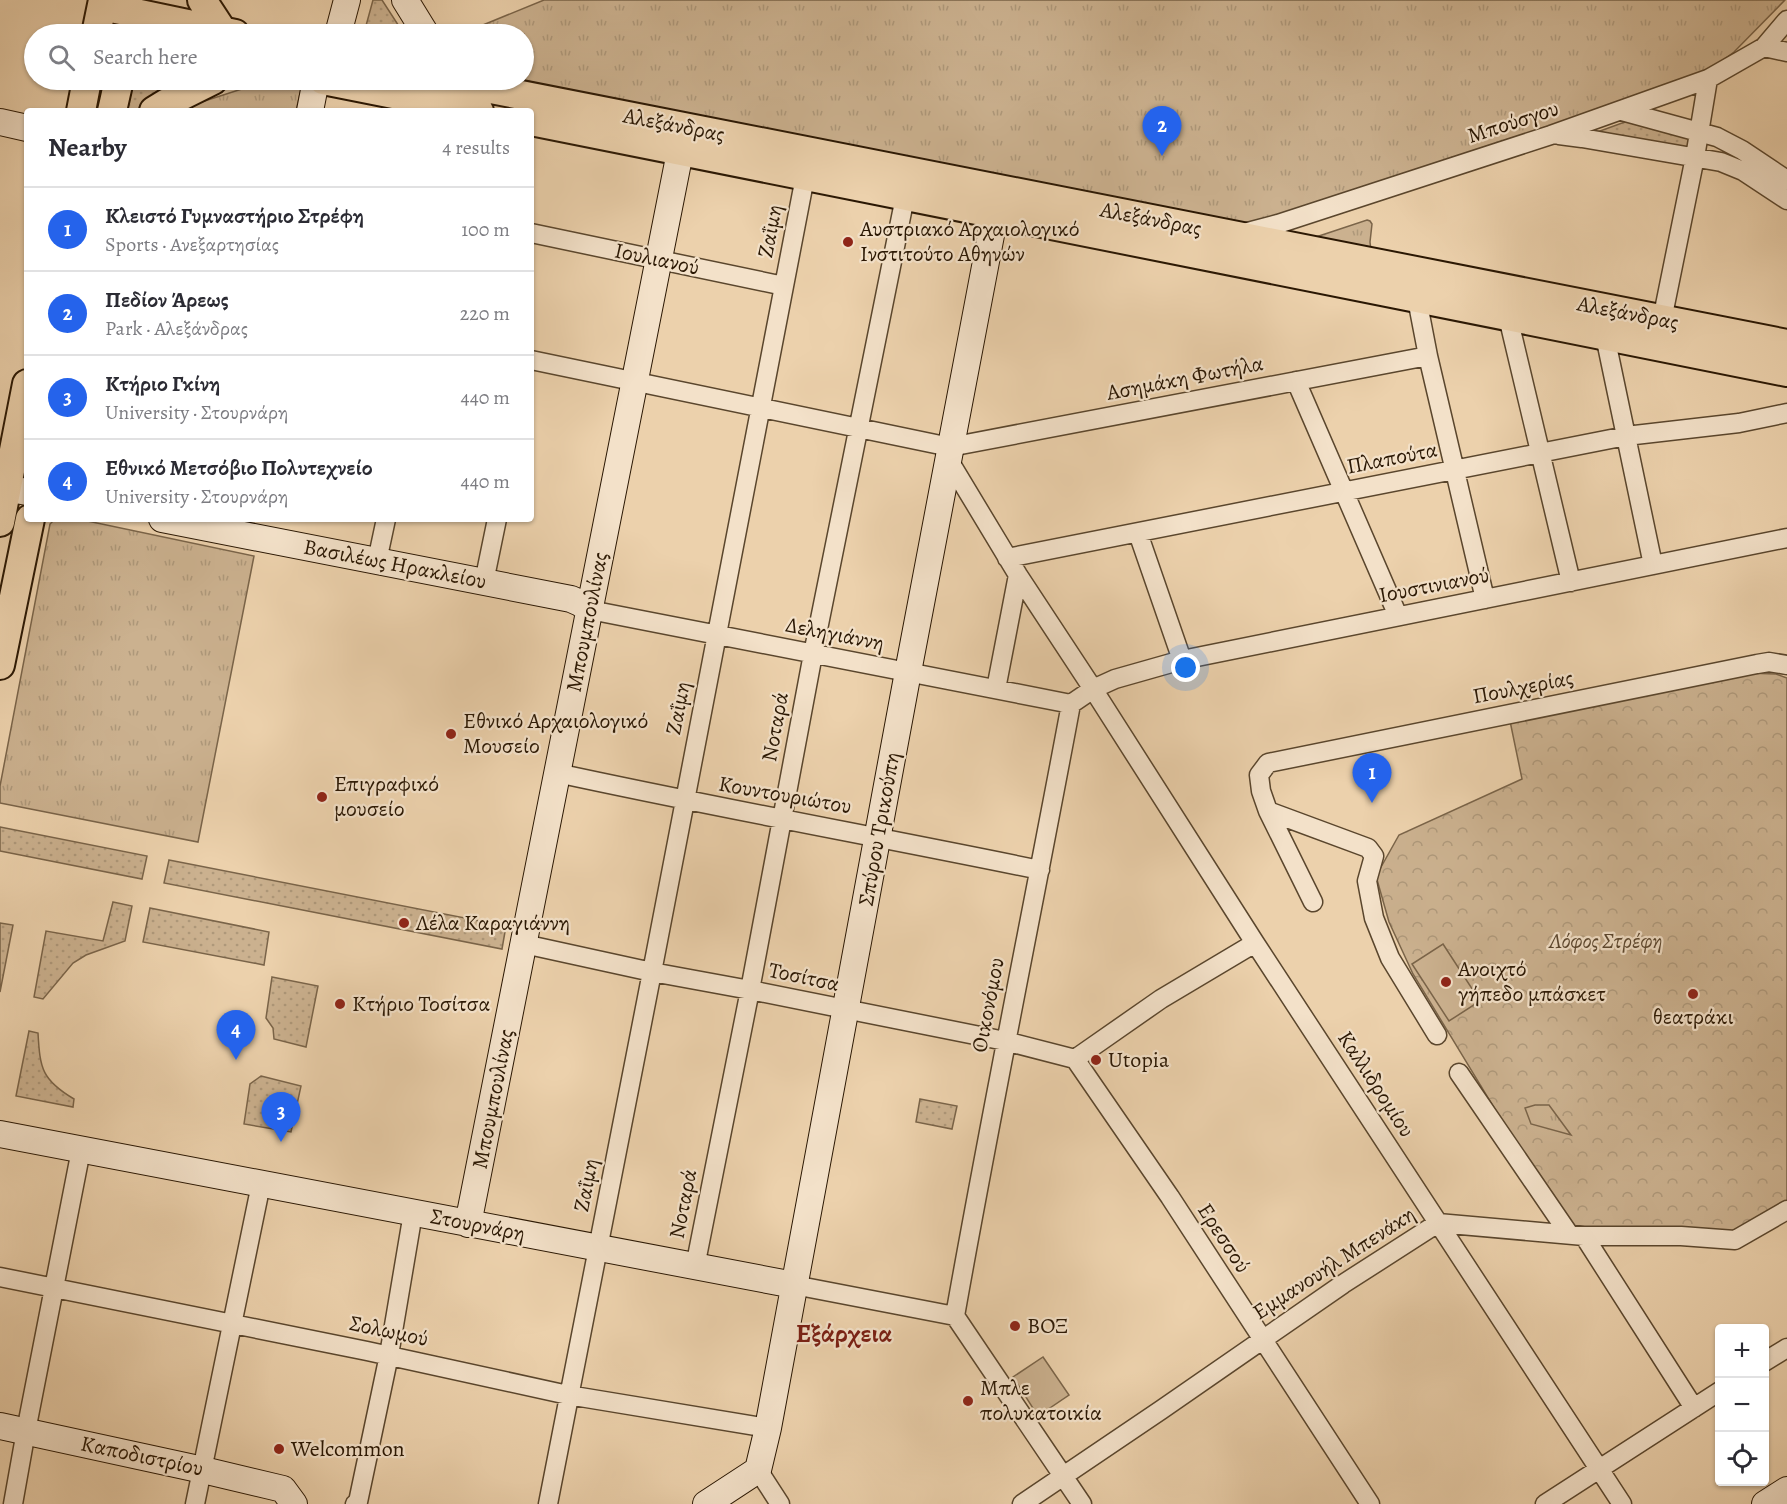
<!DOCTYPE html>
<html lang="en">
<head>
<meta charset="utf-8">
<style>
	:root { --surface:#fff; --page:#f2f2f3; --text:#2b2b33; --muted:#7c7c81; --line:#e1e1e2; --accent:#2563eb }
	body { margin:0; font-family:Alegreya,serif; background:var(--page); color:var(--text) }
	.controls { position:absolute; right:18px; bottom:18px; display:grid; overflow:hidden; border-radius:6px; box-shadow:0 2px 4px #0004 }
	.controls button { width:54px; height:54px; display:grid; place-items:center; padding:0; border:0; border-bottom:2px solid var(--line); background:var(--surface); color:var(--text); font:30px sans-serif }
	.you { position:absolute; left:1186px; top:668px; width:21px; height:21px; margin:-15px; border:4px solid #fff; border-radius:50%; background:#1a73e8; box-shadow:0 0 0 9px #1a73e833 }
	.badge { display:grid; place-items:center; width:39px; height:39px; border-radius:50%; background:var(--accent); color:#fff; font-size:20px; font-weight:700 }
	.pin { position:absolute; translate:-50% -50px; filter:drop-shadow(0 2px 3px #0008) }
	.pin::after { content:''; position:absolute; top:32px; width:21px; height:18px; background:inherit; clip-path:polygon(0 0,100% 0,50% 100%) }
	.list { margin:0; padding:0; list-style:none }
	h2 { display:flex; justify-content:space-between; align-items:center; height:78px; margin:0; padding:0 24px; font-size:26px }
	h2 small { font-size:20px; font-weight:400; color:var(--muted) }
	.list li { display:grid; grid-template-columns:39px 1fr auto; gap:18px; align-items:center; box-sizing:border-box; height:84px; padding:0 24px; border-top:2px solid var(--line) }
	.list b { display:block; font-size:22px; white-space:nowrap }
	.list p { margin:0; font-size:20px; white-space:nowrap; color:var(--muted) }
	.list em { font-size:20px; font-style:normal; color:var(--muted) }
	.icon { flex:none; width:33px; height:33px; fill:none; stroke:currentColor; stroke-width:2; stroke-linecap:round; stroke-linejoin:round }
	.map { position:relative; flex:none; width:1787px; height:1504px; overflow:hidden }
	.search { position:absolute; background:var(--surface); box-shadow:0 2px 4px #0004; left:24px; top:24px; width:510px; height:66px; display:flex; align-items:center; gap:15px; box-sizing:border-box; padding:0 21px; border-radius:33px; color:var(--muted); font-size:22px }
	.panel { position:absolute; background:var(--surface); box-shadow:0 2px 4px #0004; left:24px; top:108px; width:510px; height:414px; border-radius:6px }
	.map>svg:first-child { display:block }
</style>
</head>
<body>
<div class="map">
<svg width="1787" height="1504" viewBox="0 0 1787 1504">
	<defs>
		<pattern id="grass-dots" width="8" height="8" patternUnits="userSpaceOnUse" patternTransform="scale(1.5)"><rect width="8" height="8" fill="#cbb18f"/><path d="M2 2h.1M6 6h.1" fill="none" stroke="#ae987a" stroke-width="1.8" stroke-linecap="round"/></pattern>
		<pattern id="forest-crowns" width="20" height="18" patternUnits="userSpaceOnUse" patternTransform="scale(1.5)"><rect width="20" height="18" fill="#cbb18f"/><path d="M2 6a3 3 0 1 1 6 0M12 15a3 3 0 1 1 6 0" fill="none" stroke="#ae987a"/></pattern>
		<pattern id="park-tufts" width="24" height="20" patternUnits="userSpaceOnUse" patternTransform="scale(1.5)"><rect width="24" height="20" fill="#cbb18f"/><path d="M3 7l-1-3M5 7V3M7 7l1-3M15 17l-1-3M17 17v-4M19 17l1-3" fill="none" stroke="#ae987a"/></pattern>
	</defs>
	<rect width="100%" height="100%" fill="#ecd1ac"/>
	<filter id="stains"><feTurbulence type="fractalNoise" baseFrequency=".00333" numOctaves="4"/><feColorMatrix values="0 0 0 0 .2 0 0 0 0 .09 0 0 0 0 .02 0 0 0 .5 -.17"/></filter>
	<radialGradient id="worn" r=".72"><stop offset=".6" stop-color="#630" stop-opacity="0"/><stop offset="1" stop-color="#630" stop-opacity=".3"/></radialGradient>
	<path fill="url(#grass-dots)" stroke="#7a6449" stroke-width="1.5" d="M 373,0 L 382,0 L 404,34 L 364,33 Z
		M 129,80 L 195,80 L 136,111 L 123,111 Z
		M 1633,119 L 1692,134 L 1689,152 L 1589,135 Z
		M 0,827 L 147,856 L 142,879 L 0,851 Z
		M 169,860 L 506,926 L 502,949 L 164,883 Z
		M 113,902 L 132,906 L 125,941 L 86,955 L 73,963 L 43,999 L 34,997 L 46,931 L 103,941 Z
		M 150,908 L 269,932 L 264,965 L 143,942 Z
		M 0,923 L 13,925 L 0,992 Z
		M 272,977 L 318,986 L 306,1047 L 274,1039 L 273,1028 L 266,1018 Z
		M 29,1031 L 38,1033 C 40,1069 42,1080 74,1099 L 73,1107 L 16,1096 Z
		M 261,1076 L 301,1086 L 291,1132 L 244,1124 L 250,1084 Z
		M 920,1099 L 957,1106 L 952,1129 L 916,1122 Z"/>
	<path fill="url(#forest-crowns)" stroke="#7a6449" stroke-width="1.5" d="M 1746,673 L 1776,674 L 1787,678 L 1787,1202 L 1739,1231 L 1567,1228 L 1413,974 L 1389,922 L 1376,876 L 1399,835 L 1522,779 L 1510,721 Z"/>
	<path fill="url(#park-tufts)" stroke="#7a6449" stroke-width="1.5" d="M 544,0 L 1785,0 L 1734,52 L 1699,78 L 1235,232 L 486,80 L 524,80 L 524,34 L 461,34 Z
		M 251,86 L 301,89 L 296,111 L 179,111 L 186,107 Z
		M 1367,220 L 1370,221 L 1372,224 L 1370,242 L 1372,259 L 1301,242 Z
		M 55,519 L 78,519 L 254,556 L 198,842 L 0,803 L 0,786 L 50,524 Z
		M 1535,1105 L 1549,1105 L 1571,1135 L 1531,1124 L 1525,1108 Z"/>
	<path fill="#cbb18f" stroke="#7a6449" stroke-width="1.5" d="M 1443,944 L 1480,1001 L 1449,1021 L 1412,964 Z
		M 1043,1357 L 1069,1395 L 1038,1416 L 1013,1377 Z"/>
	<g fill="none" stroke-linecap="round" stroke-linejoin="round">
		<g stroke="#5a462d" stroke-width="21">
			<path id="street" d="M 1764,47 L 1787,52
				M 1622,111 L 1717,137 L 1742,150 L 1787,180
				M 1559,135 L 1582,138 L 1721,162 L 1743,171 L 1787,200
				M 531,233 L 784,286
				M 1244,233 L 1278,224 L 1551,135 L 1708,79 L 1764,47 L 1787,20
				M 1421,292 L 1417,299 L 1428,356 L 1485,599
				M 1508,317 L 1571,582
				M 1662,320 L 1695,157 L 1708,79
				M 1605,336 L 1653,565
				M 531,360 L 950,447 L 1428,356
				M 1296,381 L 1398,616
				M 948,459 L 1018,575 L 1093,689 L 1255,943 L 1622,1504
				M 1138,533 L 1182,660
				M 1007,558 L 1626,436 L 1739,423 L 1787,413
				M 377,561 L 386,519
				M 484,582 L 497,519
				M 590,610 L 1071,704
				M 996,689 L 1018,575
				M 1071,704 L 1093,689 L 1115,679 L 1182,660 L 1787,538
				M 557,773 C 718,808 879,837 1040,870
				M 1268,811 L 1368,848 L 1374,856 L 1367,881 L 1374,918 L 1390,958 L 1437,1035
				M 1313,902 L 1268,811 L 1261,791 L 1259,775 L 1268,763 L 1757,664 L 1769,662 L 1787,665
				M 524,944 L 652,972 L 750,990 L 1005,1041 L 1075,1059
				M 1075,1059 L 1170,1197 L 1370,1504
				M 1075,1059 L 1161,999 L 1255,943
				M 1459,1073 L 1569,1234
				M 1584,1236 L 1694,1408
				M 695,1267 L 750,990 L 813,654 L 905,197
				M 0,1277 L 367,1351 L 568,1395 L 768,1428
				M 794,1285 L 955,1316
				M 955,1316 C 991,1112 1033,908 1071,704
				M 955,1316 L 1082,1504
				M 1764,1362 L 1787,1348
				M 758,1470 L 780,1504
				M 13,1504 L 26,1431 L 81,1150
				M 195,1504 L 261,1184
				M 355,1504 L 358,1502 L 389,1355 L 413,1213
				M 548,1504 L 652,972 L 805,177
				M 1022,1504 L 1161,1410 L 1343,1284 L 1438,1223 L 1584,1236 L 1681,1236 L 1735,1240 L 1787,1210
				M 1545,1504 L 1720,1391"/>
		</g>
		<g stroke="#2a1703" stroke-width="28">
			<path id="secondary" d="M 405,0 L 426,34
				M 338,34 L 347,0
				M 310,111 L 316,80
				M 0,122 L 27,128
				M 0,487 L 27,492
				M 162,519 L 571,599 L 580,603 L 590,610
				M 0,1134 L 794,1285
				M 468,1224 L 684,132
				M 0,1426 L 203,1470 L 283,1489 L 294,1504
				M 706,1504 L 758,1470 L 768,1428 L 908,672 L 999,193
				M 1765,1504 L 1787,1490"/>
		</g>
		<g stroke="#2a1703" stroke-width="32">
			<path id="primary" d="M 202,0 L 223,32
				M 102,6 L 235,34
				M 96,34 L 103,0
				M 323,80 L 479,111
				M 445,80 L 1787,344
				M 81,111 L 87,80
				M 112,111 L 119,80
				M 154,111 L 167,103 L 213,80
				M 531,121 L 1787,372
				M 0,522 L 27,384
				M 0,665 L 30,519"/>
		</g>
		<use href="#street" stroke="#f3e1c9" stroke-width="18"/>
		<use href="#secondary" stroke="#f3e1c9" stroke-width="26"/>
		<use href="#primary" stroke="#ecd1ac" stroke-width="28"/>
	</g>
	<g fill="#8f2418" stroke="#f3e1c9" stroke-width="2">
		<circle cx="848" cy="242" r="6"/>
		<circle cx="451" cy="734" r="6"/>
		<circle cx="322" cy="797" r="6"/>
		<circle cx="404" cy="923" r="6"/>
		<circle cx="1446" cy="982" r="6"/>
		<circle cx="1693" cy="994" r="6"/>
		<circle cx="340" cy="1004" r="6"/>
		<circle cx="1096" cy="1060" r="6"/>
		<circle cx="1015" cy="1326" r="6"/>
		<circle cx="968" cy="1401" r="6"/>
		<circle cx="279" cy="1449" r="6"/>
	</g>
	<g text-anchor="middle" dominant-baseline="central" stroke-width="4.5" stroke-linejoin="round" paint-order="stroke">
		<g font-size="22" fill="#2a1703" stroke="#f3e1c9">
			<text transform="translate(1513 122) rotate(-18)">Μπούσγου</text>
			<text transform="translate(674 125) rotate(11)">Αλεξάνδρας</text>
			<text transform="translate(1151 219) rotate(11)">Αλεξάνδρας</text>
			<text transform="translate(770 231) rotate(-79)">Ζαΐμη</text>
			<text transform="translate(657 259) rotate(12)">Ιουλιανού</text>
			<text transform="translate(1628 313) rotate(11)">Αλεξάνδρας</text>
			<text transform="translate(1185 378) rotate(-11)">Ασημάκη Φωτήλα</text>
			<text transform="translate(1392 458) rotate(-11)">Πλαπούτα</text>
			<text transform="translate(395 564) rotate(11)">Βασιλέως Ηρακλείου</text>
			<text transform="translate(1434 585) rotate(-11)">Ιουστινιανού</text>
			<text transform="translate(587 622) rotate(-79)">Μπουμπουλίνας</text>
			<text transform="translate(835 634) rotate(11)">Δεληγιάννη</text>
			<text transform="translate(1523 687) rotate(-11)">Πουλχερίας</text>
			<text transform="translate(678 708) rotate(-79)">Ζαΐμη</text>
			<text transform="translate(775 727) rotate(-80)">Νοταρά</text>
			<text transform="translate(785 795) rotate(10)">Κουντουριώτου</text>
			<text transform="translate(879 829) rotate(-80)">Σπύρου Τρικούπη</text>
			<text transform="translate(804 977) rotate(12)">Τοσίτσα</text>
			<text transform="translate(988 1005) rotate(-79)">Οικονόμου</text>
			<text transform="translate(1376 1084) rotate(57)">Καλλιδρομίου</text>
			<text transform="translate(493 1099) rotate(-79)">Μπουμπουλίνας</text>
			<text transform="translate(586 1185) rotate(-79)">Ζαΐμη</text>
			<text transform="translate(683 1204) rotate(-79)">Νοταρά</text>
			<text transform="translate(478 1225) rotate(11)">Στουρνάρη</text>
			<text transform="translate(1224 1238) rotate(57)">Ερεσσού</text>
			<text transform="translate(1334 1263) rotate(-33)">Εμμανουήλ Μπενάκη</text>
			<text transform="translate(389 1331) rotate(12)">Σολωμού</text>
			<text transform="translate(142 1456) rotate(12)">Καποδιστρίου</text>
		</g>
		<g font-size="22" fill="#2a1703" stroke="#f3e1c9" text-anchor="start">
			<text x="860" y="229">Αυστριακό Αρχαιολογικό<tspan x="860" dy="25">Ινστιτούτο Αθηνών</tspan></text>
			<text x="463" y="721">Εθνικό Αρχαιολογικό<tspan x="463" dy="25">Μουσείο</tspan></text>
			<text x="334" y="784">Επιγραφικό<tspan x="334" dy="25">μουσείο</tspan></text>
			<text x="416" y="923">Λέλα Καραγιάννη</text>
			<text x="1458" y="969">Ανοιχτό<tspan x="1458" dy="25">γήπεδο μπάσκετ</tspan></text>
			<text x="352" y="1004">Κτήριο Τοσίτσα</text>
			<text x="1693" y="1017" text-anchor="middle">θεατράκι</text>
			<text x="1108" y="1060">Utopia</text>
			<text x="1027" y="1326">ΒΟΞ</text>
			<text x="980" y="1388">Μπλε<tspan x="980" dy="25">πολυκατοικία</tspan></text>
			<text x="291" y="1449">Welcommon</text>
		</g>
		<g font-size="22" font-style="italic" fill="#5a452d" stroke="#f3e1c9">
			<text x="1606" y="941">Λόφος Στρέφη</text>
		</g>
		<g font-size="26" font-weight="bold" fill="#7a1f14" stroke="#f3e1c9">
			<text x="844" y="1333">Εξάρχεια</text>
		</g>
	</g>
	<rect width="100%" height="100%" filter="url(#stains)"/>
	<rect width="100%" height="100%" fill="url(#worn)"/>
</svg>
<div class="controls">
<button>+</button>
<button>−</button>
<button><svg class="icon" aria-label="locate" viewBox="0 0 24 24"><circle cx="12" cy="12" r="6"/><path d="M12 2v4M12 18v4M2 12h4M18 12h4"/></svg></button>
</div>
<div class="you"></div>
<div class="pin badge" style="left:1372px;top:803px">1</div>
<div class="pin badge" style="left:1162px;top:156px">2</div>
<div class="pin badge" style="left:281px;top:1142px">3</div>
<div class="pin badge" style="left:236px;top:1060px">4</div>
<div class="search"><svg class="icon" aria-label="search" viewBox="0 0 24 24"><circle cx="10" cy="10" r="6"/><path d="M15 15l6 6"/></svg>Search here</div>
<section class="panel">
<h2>Nearby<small>4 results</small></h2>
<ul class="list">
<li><span class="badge">1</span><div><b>Κλειστό Γυμναστήριο Στρέφη</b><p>Sports · Ανεξαρτησίας</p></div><em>100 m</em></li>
<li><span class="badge">2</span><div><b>Πεδίον Άρεως</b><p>Park · Αλεξάνδρας</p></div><em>220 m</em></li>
<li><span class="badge">3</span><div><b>Κτήριο Γκίνη</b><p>University · Στουρνάρη</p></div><em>440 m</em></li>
<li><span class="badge">4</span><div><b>Εθνικό Μετσόβιο Πολυτεχνείο</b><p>University · Στουρνάρη</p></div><em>440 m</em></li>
</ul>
</section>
</div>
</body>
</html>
